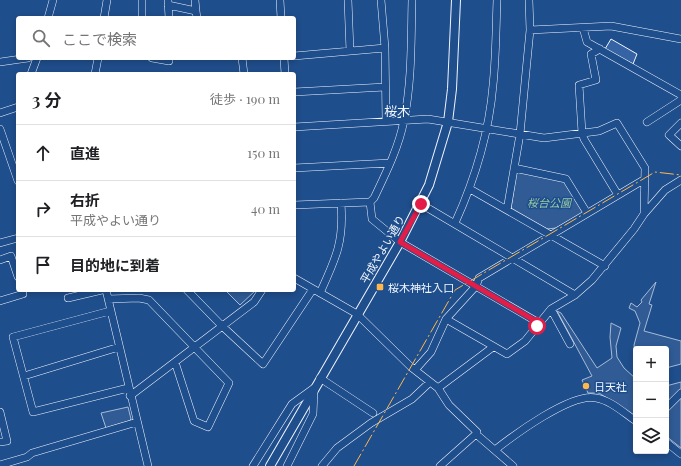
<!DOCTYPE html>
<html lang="ja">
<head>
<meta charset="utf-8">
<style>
	:root { --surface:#fff; --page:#f6f6f6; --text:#202124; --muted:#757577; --line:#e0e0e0 }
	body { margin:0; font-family:"Playfair Display","Noto Sans JP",serif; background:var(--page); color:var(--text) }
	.controls { position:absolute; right:12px; bottom:12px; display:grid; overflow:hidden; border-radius:4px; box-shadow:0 2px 6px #0003 }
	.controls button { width:36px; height:36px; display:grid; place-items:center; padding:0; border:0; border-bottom:1px solid var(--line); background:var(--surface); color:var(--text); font:20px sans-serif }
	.stop { position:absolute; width:12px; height:12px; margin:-9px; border:3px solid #e11d48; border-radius:50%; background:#fff }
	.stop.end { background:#e11d48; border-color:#fff; box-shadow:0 1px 4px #0008 }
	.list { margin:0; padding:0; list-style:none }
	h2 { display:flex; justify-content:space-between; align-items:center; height:52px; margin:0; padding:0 16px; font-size:17px }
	h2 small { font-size:13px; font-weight:400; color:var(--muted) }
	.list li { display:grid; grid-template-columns:26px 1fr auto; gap:12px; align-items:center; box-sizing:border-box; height:56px; padding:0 16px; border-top:1px solid var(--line) }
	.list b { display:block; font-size:15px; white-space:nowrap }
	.list p { margin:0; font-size:13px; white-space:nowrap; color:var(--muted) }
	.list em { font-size:13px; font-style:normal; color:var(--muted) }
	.icon { flex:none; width:22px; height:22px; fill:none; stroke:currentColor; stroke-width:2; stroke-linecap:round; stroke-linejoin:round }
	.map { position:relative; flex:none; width:681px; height:466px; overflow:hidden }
	.search { position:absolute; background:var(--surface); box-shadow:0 2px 6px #0003; left:16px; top:16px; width:280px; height:44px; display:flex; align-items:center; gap:10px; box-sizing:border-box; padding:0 14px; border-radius:4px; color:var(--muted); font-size:15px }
	.panel { position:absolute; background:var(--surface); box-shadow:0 2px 6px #0003; left:16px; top:72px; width:280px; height:220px; border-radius:4px }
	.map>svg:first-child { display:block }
</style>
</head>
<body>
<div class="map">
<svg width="681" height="466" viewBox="0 0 681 466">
	<rect width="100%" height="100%" fill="#1f4e8c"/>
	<path fill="#305b95" stroke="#a8bbd7" d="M 519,172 L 564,180 L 584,212 L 556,228 L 547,229 L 511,209 L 516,174 Z
		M 656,282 L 649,304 L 652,305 L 644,331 L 681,341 L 681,364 L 666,368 L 666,349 L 636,349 L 635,354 L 634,345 L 640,323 L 635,311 L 629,308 L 631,303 L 637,307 L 642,302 L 641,300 Z
		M 225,290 L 251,290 L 255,291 L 240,305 Z
		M 557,311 L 561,313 L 597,368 L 612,358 L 610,337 L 611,323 L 621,328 L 616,346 L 617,357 L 624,368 L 636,379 L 636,417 L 599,393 L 588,393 L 582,380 L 592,376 Z
		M 681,382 L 681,448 L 666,436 L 666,386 Z
		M 128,407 L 131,419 L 129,421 L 106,428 L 101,413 Z"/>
	<path fill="#3563a3" stroke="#f2f6ff" d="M 611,39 L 637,54 L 633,64 L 605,49 Z"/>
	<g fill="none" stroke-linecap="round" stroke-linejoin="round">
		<g stroke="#f2f6ff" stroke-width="8">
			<path id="minor" d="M 168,0 L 169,18
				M 195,0 L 196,11
				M 280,0 L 281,18
				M 348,0 L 350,51
				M 381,0 L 385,48 L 386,121
				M 168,5 L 196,11 L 197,18
				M 48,18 L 53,0
				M 104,18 L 107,0
				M 142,18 L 142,0
				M 583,28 L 587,42 L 681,95
				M 530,30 L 611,26 L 681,39
				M 600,49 L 591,54 L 596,80 L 579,85 L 582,133 L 584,139 L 618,195
				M 294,56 L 385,48
				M 152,58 L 169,61 L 169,58
				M 242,58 L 244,74
				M 284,58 L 285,74
				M 0,62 L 28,58
				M 31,74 L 37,58
				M 95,74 L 98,58
				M 294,92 L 385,87
				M 0,113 L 18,107
				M 647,122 L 681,100
				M 681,123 L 669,135 L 681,146
				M 294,127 L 428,119 L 544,138 L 599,131 L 617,123 L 645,168 L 644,214 L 634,229 L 592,280 L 575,295 L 551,309 L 525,341 L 507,354 L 446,319
				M 0,129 L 18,181
				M 294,168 L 390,163
				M 514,168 L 566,179 L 587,213
				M 470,189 L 605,266
				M 370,202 L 372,219 L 400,242 L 539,323
				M 421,204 L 575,295
				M 294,205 L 370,202 L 374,198 C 386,173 399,147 404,120 C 412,81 411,40 412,0
				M 507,210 L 520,134 L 530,30 L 529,0
				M 644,214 L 665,190 L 681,180
				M 455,223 C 475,179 489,134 493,85 C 496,57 496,28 497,0
				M 0,243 L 18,238
				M 0,260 L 11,256 L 18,277
				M 294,278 L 357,314 L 411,367 L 438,388 L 449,405 L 477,432 L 476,434 L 513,466
				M 106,290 L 148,466
				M 187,290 L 222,326 L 263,364 L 313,289
				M 320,293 C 336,258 344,242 341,203
				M 68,298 L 102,290
				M 108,299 L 139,298 L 149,300 L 229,383 L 208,427 L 194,421 L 175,362
				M 0,301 L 23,294 L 22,290
				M 551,309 L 570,344
				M 110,311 L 13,337 L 33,412 L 128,388
				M 415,370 L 431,352 L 446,319 L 476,286 L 479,278 L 645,179
				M 24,376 L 119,347
				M 320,378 L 373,413
				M 438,388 L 493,347
				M 130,396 L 254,302 L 262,290
				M 666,408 L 681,393
				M 0,412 L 7,441 L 0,442
				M 666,442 L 681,454
				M 495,450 C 514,435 572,392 596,398 C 610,400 624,413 636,421
				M 0,465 L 27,457 L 32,453 L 137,422
				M 253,466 L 292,404 L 314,388
				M 287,466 L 313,414 L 314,390
				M 322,466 L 337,448 L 371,423 L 412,399 L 430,382
				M 440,466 L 476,434"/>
		</g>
		<g stroke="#f2f6ff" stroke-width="10">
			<path id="tertiary" d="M 270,466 L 400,242 L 429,185 L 448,122 L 452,89 L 456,0"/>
		</g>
		<use href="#minor" stroke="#1f4e8c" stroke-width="7"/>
		<use href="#tertiary" stroke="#1f4e8c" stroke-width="8"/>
		<path stroke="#ffb74d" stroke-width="1" stroke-dasharray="14 3 2 3" stroke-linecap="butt" d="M 354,466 L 455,290 L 655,172 L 681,175"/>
	</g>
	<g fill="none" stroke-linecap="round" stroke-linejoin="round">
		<path stroke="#e11d48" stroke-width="5" d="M 421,204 L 400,242 L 539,323 L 537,326"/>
	</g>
	<g fill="#ffb74d" stroke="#1f4e8c" stroke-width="1.5">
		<rect x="376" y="283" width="8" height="8" rx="2"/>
		<circle cx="586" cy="386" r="4"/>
	</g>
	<g text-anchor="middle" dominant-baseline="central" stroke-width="3" stroke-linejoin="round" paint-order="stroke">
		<g font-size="11" font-style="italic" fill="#97c8a6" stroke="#1f4e8c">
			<text x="549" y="202">桜台公園</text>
		</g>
		<g font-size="11" fill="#f2f6ff" stroke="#1f4e8c">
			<text transform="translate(382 249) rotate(-60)">平成やよい通り</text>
		</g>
		<g font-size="11" fill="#f2f6ff" stroke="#1f4e8c" text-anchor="start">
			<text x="388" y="287">桜木神社入口</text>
			<text x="594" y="386">日天社</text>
		</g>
		<g font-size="13" fill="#f2f6ff" stroke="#1f4e8c">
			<text x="397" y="110">桜木</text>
		</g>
	</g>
</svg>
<div class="controls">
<button>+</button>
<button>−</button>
<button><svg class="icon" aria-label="layers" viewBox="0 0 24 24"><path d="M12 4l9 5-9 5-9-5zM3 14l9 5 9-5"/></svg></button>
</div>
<div class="stop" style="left:537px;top:326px"></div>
<div class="stop end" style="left:421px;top:204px"></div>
<div class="search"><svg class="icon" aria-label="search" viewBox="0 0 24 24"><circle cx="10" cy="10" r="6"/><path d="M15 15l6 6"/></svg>ここで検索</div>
<section class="panel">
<h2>3 分<small>徒歩 · 190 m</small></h2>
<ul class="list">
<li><svg class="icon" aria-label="ahead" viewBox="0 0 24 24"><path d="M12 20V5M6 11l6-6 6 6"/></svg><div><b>直進</b></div><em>150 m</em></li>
<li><svg class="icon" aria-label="right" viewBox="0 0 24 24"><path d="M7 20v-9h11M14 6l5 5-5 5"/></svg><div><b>右折</b><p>平成やよい通り</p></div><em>40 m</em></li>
<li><svg class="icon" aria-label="arrive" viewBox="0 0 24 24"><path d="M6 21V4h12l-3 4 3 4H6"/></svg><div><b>目的地に到着</b></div></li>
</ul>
</section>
</div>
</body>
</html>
